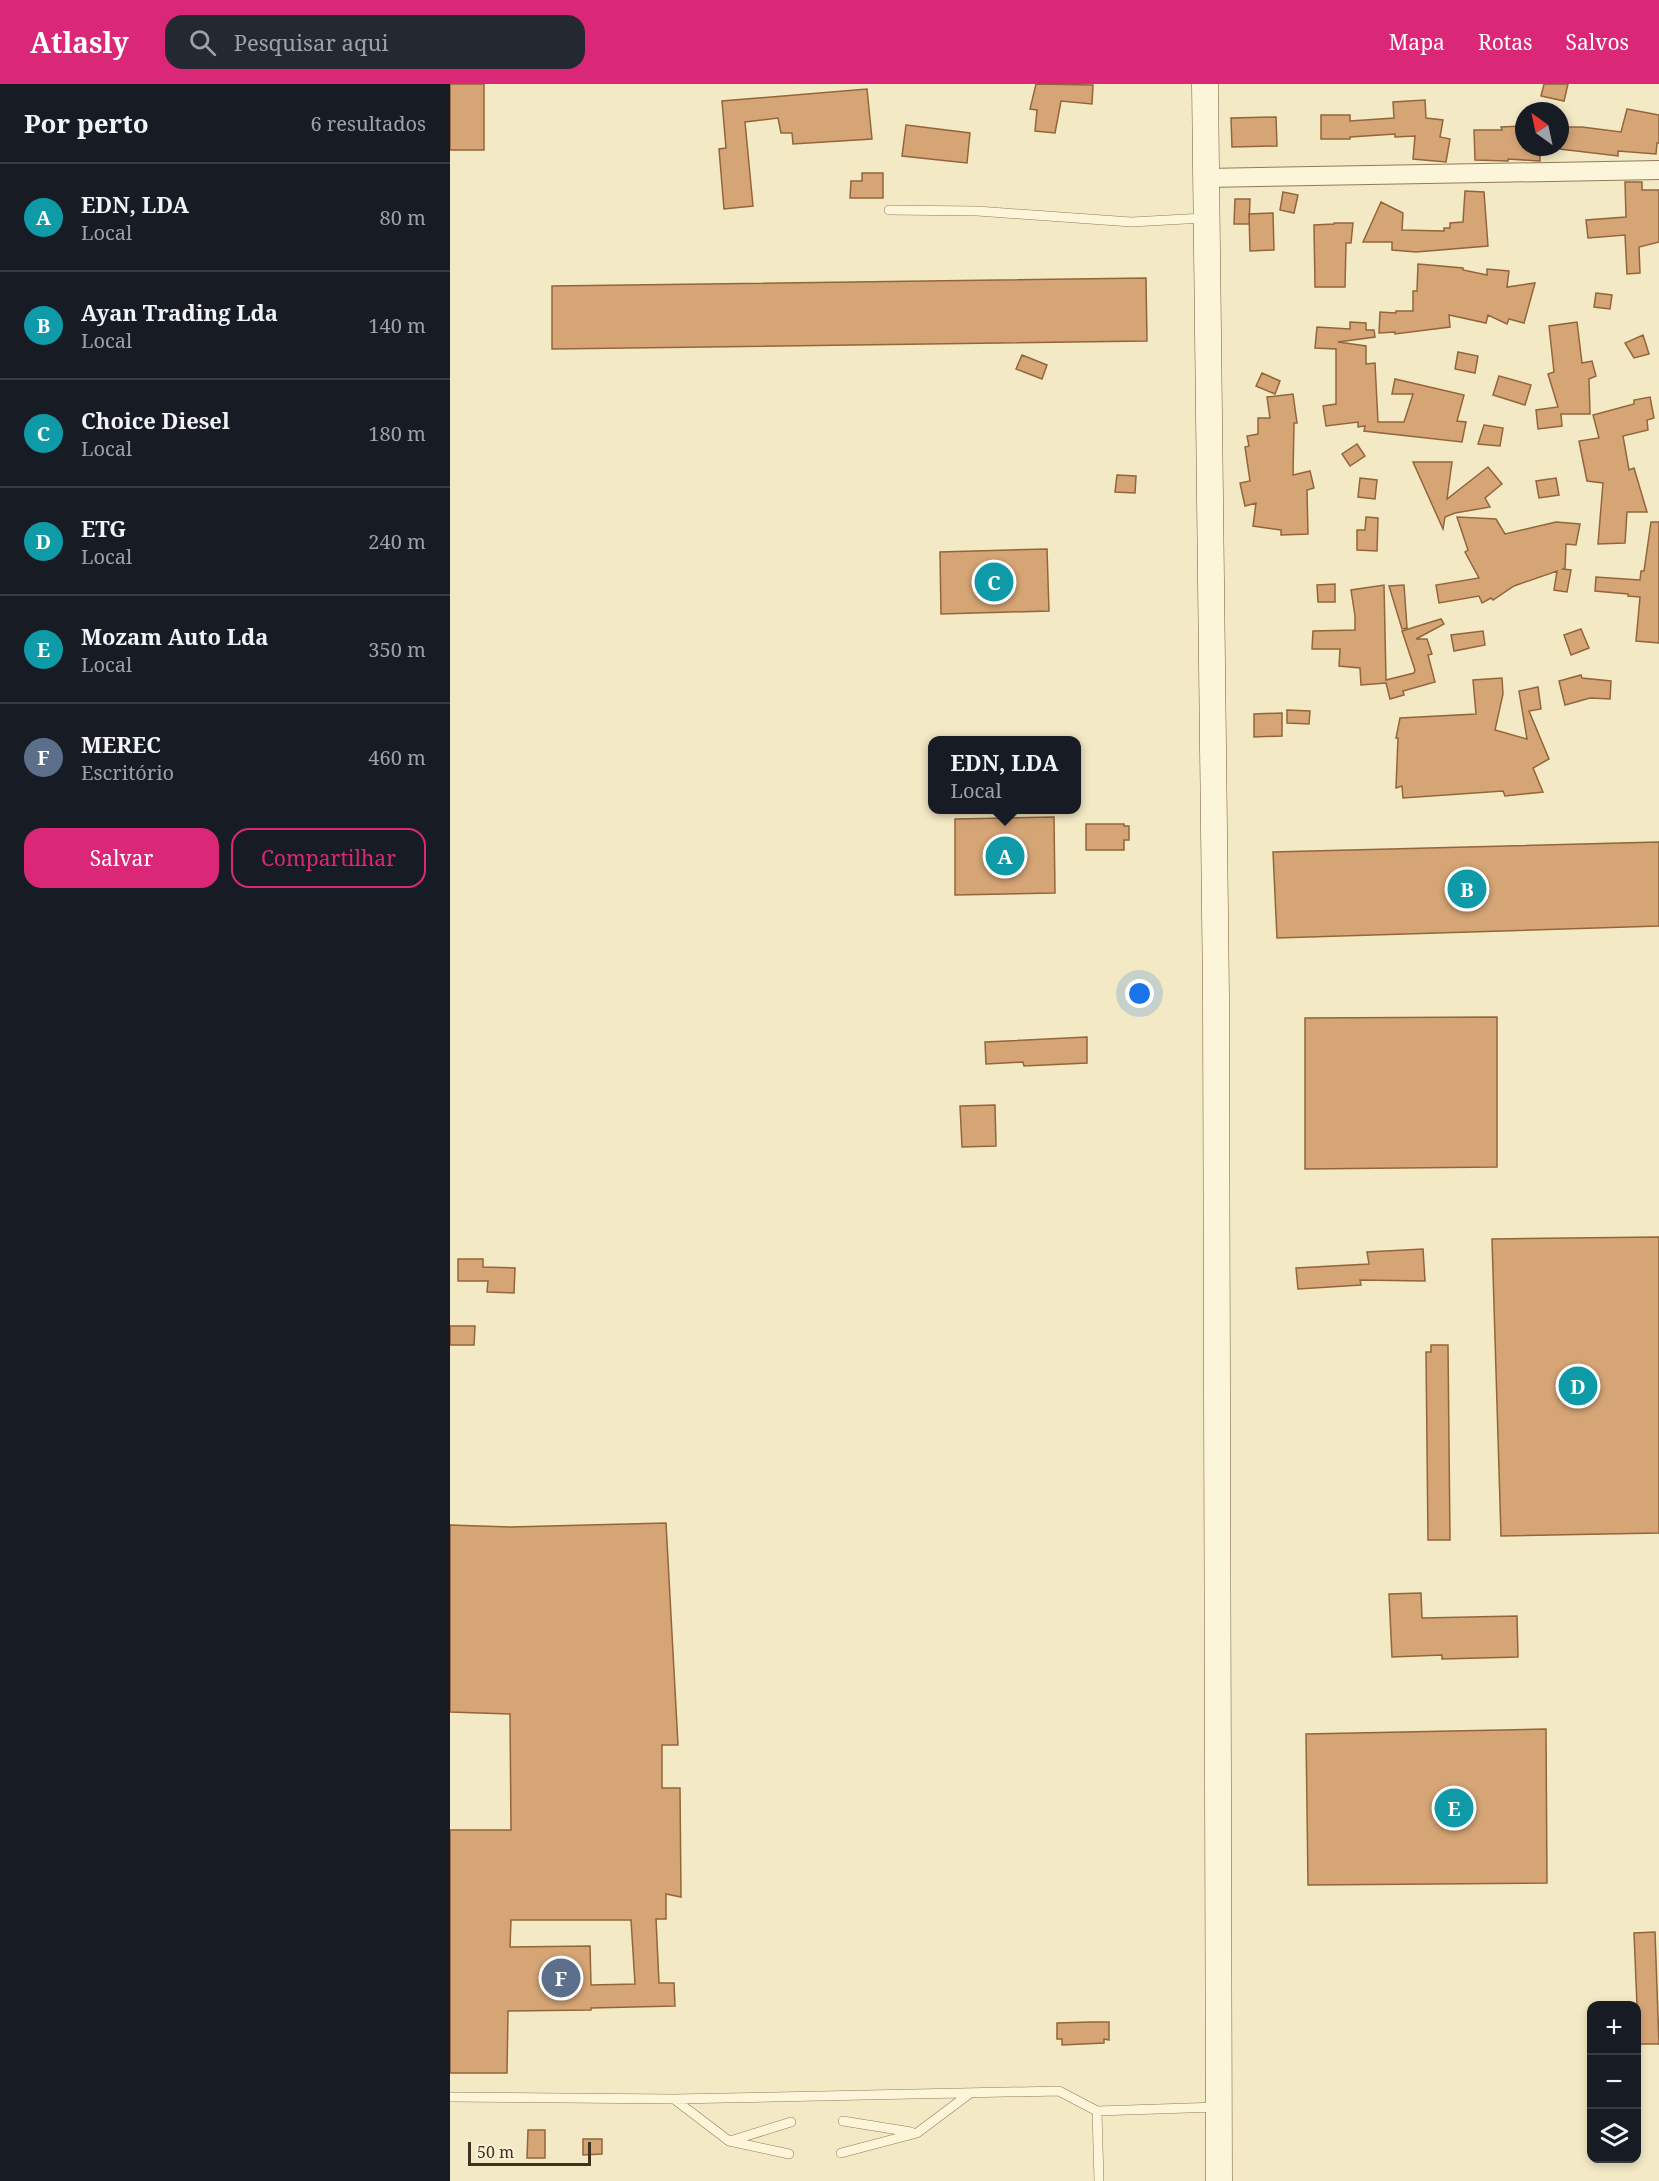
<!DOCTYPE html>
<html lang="pt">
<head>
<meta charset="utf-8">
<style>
	:root { --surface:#171b24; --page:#242831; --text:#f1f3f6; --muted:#9ea1a6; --line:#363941; --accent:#db2777 }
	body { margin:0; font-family:"Noto Serif",serif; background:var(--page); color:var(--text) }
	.controls { position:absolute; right:18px; bottom:18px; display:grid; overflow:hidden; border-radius:12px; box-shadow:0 3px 9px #0003 }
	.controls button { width:54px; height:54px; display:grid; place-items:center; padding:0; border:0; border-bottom:2px solid var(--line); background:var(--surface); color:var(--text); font:30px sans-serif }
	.compass { position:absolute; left:1065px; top:18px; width:54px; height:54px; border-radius:50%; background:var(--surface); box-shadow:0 3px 9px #0003; rotate:327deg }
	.scale { position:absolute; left:18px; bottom:15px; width:123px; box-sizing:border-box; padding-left:6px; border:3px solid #3f311e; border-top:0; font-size:16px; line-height:21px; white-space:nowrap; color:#3f311e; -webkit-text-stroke:4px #faf2d5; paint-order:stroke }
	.you { position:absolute; left:690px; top:910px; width:21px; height:21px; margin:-15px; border:4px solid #fff; border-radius:50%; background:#1a73e8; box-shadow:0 0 0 9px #1a73e833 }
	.badge { display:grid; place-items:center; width:39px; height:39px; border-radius:50%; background:var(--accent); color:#fff; font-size:20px; font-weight:700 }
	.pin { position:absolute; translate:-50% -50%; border:3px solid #fff; box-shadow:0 2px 6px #0006 }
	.popup { position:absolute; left:478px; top:652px; width:153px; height:78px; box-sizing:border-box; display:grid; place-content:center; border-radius:12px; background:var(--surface); filter:drop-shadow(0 2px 4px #0005); font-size:20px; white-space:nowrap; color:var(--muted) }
	.popup b { font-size:22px; color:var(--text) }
	.popup::after { content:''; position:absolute; left:50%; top:100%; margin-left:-12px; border:12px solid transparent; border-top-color:var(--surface) }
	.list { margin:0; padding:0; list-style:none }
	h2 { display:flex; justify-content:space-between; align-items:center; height:78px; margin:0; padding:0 24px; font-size:26px }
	h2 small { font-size:20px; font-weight:400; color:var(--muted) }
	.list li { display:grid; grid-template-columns:39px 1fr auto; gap:18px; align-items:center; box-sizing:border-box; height:108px; padding:0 24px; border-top:2px solid var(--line) }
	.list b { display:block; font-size:22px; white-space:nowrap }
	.list p { margin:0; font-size:20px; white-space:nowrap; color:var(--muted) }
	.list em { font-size:20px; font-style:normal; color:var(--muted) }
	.actions { display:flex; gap:12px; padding:18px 24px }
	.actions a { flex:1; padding:14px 0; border:2px solid var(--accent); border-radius:18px; text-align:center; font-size:21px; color:var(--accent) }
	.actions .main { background:var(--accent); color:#fff }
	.icon { flex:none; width:33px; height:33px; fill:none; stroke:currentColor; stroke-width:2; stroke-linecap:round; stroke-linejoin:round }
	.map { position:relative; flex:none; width:1209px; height:2097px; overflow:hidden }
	header { display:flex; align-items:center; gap:36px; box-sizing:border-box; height:84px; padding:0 30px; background:var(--accent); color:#fff }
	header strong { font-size:28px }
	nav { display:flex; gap:33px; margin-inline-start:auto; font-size:21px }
	.search { width:420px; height:54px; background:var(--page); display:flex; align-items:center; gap:15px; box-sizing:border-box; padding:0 21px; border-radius:18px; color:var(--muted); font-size:22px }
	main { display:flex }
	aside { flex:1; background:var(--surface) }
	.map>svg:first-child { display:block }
</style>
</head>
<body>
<header>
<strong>Atlasly</strong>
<div class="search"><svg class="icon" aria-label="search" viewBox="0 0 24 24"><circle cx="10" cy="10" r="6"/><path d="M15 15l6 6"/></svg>Pesquisar aqui</div>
<nav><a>Mapa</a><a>Rotas</a><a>Salvos</a></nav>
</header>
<main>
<aside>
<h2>Por perto<small>6 resultados</small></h2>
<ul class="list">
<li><span class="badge" style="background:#0f9aa8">A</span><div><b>EDN, LDA</b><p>Local</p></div><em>80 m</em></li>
<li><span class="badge" style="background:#0f9aa8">B</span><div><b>Ayan Trading Lda</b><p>Local</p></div><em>140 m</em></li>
<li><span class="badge" style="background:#0f9aa8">C</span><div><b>Choice Diesel</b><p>Local</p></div><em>180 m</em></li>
<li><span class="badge" style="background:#0f9aa8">D</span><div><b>ETG</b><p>Local</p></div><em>240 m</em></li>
<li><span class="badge" style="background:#0f9aa8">E</span><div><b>Mozam Auto Lda</b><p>Local</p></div><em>350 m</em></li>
<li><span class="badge" style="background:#5c6f8a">F</span><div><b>MEREC</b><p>Escritório</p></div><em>460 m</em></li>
</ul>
<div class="actions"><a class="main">Salvar</a><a>Compartilhar</a></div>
</aside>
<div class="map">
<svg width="1209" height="2097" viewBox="0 0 1209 2097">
	<rect width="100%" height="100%" fill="#f3e9c5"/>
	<path fill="#d6a576" stroke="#93653b" stroke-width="1.5" fill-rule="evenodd" d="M 0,0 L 34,0 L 34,66 L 0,66 Z
		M 586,0 L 643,1 L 642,20 L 611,17 L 605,49 L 585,47 L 587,26 L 580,25 Z
		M 1094,0 L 1118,0 L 1114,17 L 1091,12 Z
		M 417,5 L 422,55 L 343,60 L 342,49 L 331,49 L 328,34 L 295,38 L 303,122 L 274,125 L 269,65 L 276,64 L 272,17 Z
		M 975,16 L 976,34 L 993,36 L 990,53 L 1000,55 L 996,78 L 963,75 L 965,52 L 945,53 L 945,50 L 900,53 L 900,55 L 871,55 L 871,31 L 900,31 L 900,37 L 944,34 L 943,18 Z
		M 1177,25 L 1209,31 L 1209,59 L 1207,59 L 1206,70 L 1168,67 L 1168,72 L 1110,65 L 1110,43 L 1132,43 L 1171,48 Z
		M 826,33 L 827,62 L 782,63 L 781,34 Z
		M 456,41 L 520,49 L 517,79 L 452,72 Z
		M 1072,42 L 1073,63 L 1090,63 L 1090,77 L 1058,75 L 1058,77 L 1025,76 L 1024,46 L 1052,46 L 1051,43 Z
		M 412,89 L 433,89 L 433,114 L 400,114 L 401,97 L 412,97 Z
		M 1175,98 L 1192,98 L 1192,106 L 1209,106 L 1209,158 L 1189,163 L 1190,189 L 1177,190 L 1175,151 L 1138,154 L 1136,136 L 1176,133 Z
		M 1015,107 L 1034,108 L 1038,162 L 966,168 L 942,166 L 942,158 L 913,158 L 931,118 L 953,129 L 952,146 L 994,147 L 994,144 L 1000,144 L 1000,139 L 1013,138 Z
		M 833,108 L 848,111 L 844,129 L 830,126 Z
		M 785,115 L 800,115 L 799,140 L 784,140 Z
		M 823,129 L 824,166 L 800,167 L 799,130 Z
		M 884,139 L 903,139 L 901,159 L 896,159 L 895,203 L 865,203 L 864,141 L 884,140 Z
		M 968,180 L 1013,184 L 1013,186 L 1037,191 L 1037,185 L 1059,187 L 1057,203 L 1085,199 L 1074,239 L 1059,235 L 1057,240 L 1038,231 L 1036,239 L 999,231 L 1000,243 L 945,250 L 945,248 L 929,249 L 930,228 L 946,229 L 946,227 L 963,227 L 963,207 L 967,207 Z
		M 696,194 L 697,257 L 102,265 L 102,202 Z
		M 1146,209 L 1162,211 L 1160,225 L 1144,223 Z
		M 900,238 L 916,239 L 916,246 L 924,246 L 925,253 L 888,258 L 916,262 L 916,280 L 925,279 L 928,338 L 954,338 L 963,310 L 942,310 L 945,295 L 1014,311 L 1007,337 L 1016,338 L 1012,358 L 914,347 L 915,342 L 908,343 L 908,338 L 876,342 L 873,322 L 886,320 L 886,265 L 865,264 L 867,243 L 900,245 Z
		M 1127,238 L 1132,279 L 1142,277 L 1146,292 L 1139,295 L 1140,330 L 1111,330 L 1112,342 L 1088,345 L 1086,326 L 1108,323 L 1098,290 L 1104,288 L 1099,242 Z
		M 1193,251 L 1199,270 L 1184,274 L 1175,259 Z
		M 1008,268 L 1028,272 L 1025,289 L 1005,285 Z
		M 572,271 L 597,281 L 592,295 L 566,285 Z
		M 812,289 L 830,297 L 825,310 L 806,302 Z
		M 1049,292 L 1081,301 L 1075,321 L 1043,311 Z
		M 843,310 L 847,339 L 844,339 L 843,391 L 860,387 L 864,404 L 857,406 L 858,450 L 831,451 L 831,446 L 803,442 L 806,419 L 795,422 L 790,399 L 800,397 L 795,363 L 799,362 L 797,352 L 808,350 L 808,334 L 820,334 L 817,313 Z
		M 1200,313 L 1204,334 L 1197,336 L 1198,346 L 1173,352 L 1179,386 L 1184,384 L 1197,428 L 1177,428 L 1175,459 L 1148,460 L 1153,399 L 1137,397 L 1129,357 L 1149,354 L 1143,331 L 1184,320 L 1184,316 Z
		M 1034,341 L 1053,344 L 1050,362 L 1028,360 Z
		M 907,360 L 915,372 L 900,382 L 892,370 Z
		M 963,378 L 1002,378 L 997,415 L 1038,383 L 1052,400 L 1035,414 L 1040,423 L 1005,429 L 995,433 L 993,445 Z
		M 667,391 L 686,392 L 685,409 L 665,408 Z
		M 910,394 L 927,396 L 925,415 L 908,413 Z
		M 1106,394 L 1109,411 L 1089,414 L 1086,397 Z
		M 916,433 L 928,434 L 927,467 L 907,466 L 907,446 L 915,446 Z
		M 1007,433 L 1046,435 L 1055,450 L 1106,438 L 1130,440 L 1126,461 L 1116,460 L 1115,484 L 1113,485 L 1121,486 L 1117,508 L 1104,506 L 1107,487 L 1064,502 L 1043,516 L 1041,514 L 1032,519 L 1029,512 L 989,519 L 986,501 L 1029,494 L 1015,468 L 1018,466 Z
		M 1201,438 L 1209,438 L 1209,559 L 1186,557 L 1190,513 L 1178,512 L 1178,510 L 1145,507 L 1146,493 L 1190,496 L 1191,487 L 1194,487 Z
		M 597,465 L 599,527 L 491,530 L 490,468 Z
		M 885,500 L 885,518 L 868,518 L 867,501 Z
		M 934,501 L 936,596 L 964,589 L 965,586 L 952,547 L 991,535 L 994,540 L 966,555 L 977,555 L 982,570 L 978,571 L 985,598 L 953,607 L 954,611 L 940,615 L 936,599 L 911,601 L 910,584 L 889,582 L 890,565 L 862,565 L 863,547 L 905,546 L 905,532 L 901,506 Z
		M 954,501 L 957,544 L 952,545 L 939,502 Z
		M 1131,545 L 1139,564 L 1121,571 L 1114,551 Z
		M 1033,547 L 1035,561 L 1004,567 L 1001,551 Z
		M 1131,591 L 1132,594 L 1161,597 L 1160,615 L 1140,614 L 1115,621 L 1109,597 Z
		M 1052,594 L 1053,610 L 1045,646 L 1077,655 L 1069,607 L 1088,603 L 1091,625 L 1079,627 L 1099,675 L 1083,684 L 1093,708 L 1055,712 L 1053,707 L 953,714 L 952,702 L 946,704 L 948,654 L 946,654 L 950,634 L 1026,630 L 1023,596 Z
		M 837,626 L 860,627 L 859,640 L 837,639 Z
		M 832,629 L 832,652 L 804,653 L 804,630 Z
		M 604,733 L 605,809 L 505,811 L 505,735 Z
		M 636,740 L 674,740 L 674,742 L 679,742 L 679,756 L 674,756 L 674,766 L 636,766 Z
		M 1209,758 L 1209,842 L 827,854 L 823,768 Z
		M 1047,933 L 1047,1083 L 855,1085 L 855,934 Z
		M 637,953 L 637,979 L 574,982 L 573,978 L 536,980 L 535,958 Z
		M 545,1021 L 546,1062 L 512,1063 L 510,1022 Z
		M 1209,1153 L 1209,1449 L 1051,1452 L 1042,1155 Z
		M 973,1165 L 975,1197 L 910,1196 L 911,1201 L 848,1205 L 846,1184 L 919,1180 L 917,1168 Z
		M 8,1175 L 33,1175 L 33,1183 L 65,1184 L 64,1209 L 37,1208 L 38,1197 L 8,1197 Z
		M 0,1242 L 25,1242 L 24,1261 L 0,1261 Z
		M 981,1261 L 998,1261 L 1000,1456 L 978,1456 L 976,1268 L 981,1268 Z
		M 216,1439 L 228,1661 L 212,1661 L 212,1704 L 230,1704 L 231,1813 L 216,1810 L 216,1835 L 206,1835 L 209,1899 L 224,1899 L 225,1922 L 141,1924 L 141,1926 L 58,1927 L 57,1989 L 0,1989 L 0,1746 L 61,1746 L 60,1630 L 0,1628 L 0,1441 L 60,1443 ZM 61,1836 L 181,1836 L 185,1900 L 141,1901 L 140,1862 L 60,1863 Z
		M 971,1509 L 972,1534 L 1067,1532 L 1068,1573 L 992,1575 L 992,1571 L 942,1573 L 939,1510 Z
		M 1096,1645 L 1097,1799 L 858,1801 L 856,1650 Z
		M 1205,1848 L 1209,1960 L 1186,1960 L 1188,1946 L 1184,1849 Z
		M 640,1938 L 659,1938 L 659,1956 L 654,1955 L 654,1959 L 612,1961 L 612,1955 L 607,1955 L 607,1939 Z
		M 78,2046 L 95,2046 L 95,2074 L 77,2074 Z
		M 133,2055 L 152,2055 L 152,2070 L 133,2071 Z"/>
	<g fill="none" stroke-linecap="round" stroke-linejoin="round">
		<g stroke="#917b58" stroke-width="10">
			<path id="lane" d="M 439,126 L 527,127 L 681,138 L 754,134
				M 0,2013 L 224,2015 L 609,2007 L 647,2027 L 768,2023
				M 224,2015 L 279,2057 L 339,2070
				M 647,2027 L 649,2097
				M 393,2037 L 461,2048
				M 280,2057 L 341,2038
				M 391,2069 L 467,2049 L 519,2010"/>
		</g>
		<g stroke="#917b58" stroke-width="20">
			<path id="street" d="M 756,94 L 1209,86"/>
		</g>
		<g stroke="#735b3b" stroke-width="27">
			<path id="secondary" d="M 755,0 L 766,911 L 769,2097"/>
		</g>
		<use href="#lane" stroke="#fdf5d9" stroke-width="9"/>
		<use href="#street" stroke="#fdf5d9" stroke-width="18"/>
		<use href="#secondary" stroke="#fdf5d9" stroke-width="26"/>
	</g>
</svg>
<div class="controls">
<button>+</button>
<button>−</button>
<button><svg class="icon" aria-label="layers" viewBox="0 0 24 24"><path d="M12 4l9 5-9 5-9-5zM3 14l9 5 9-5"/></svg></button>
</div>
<svg class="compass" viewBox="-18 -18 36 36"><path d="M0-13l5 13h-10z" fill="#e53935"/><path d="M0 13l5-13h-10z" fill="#9ea1a6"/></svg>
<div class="scale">50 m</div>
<div class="you"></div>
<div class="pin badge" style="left:555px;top:772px;background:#0f9aa8">A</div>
<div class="popup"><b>EDN, LDA</b>Local</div>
<div class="pin badge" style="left:1017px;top:805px;background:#0f9aa8">B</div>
<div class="pin badge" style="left:544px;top:498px;background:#0f9aa8">C</div>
<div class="pin badge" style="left:1128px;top:1302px;background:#0f9aa8">D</div>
<div class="pin badge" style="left:1004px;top:1724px;background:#0f9aa8">E</div>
<div class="pin badge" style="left:111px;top:1894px;background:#5c6f8a">F</div>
</div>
</main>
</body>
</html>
